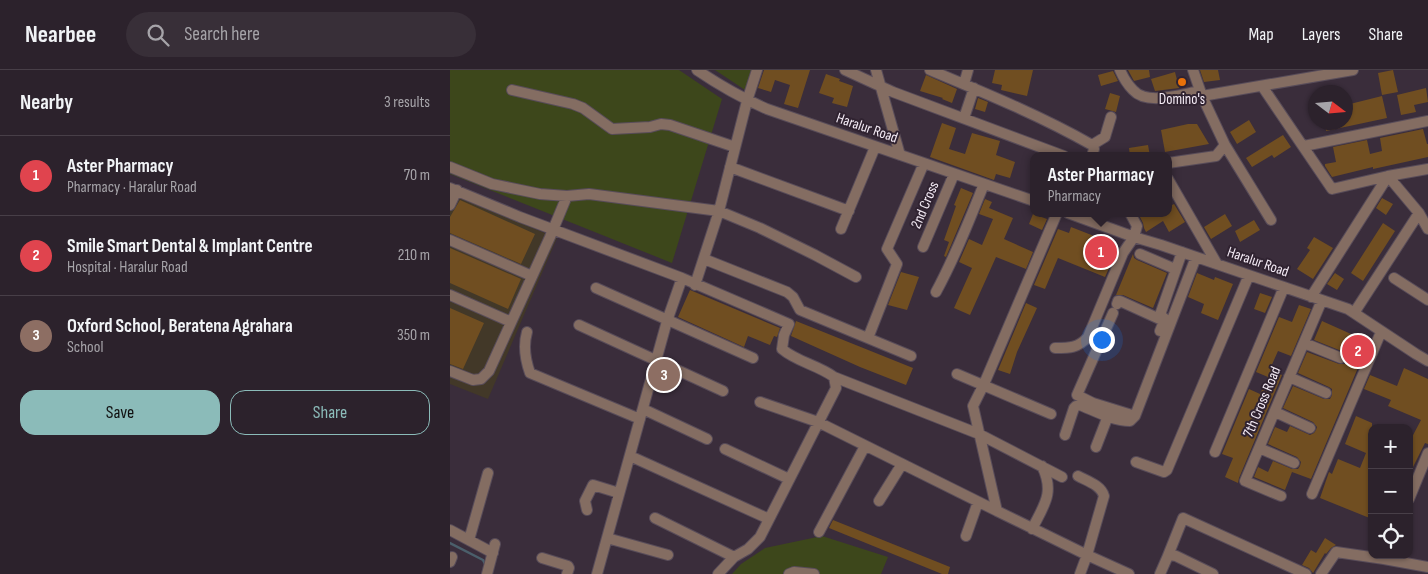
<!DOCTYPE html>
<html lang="en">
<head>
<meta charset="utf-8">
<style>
	:root { --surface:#2c222c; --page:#382f38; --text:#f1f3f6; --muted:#a6a4a9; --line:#483f48; --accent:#8bbbb9 }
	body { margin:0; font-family:"Sofia Sans Condensed",sans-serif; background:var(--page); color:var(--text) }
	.controls { position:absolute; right:15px; bottom:15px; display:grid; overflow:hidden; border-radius:10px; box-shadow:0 1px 4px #0004 }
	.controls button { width:45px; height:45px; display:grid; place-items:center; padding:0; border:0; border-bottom:1px solid var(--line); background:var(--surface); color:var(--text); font:25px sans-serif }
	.compass { position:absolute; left:858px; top:15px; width:45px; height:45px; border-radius:50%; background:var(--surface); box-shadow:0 1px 4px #0004; rotate:106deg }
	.you { position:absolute; left:651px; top:269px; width:18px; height:18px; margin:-12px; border:4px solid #fff; border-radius:50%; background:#1a73e8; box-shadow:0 0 0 8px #1a73e833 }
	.badge { display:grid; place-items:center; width:32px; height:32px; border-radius:50%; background:var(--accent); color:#fff; font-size:16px; font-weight:700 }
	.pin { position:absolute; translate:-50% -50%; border:2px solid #fff; box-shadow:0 1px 5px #0006 }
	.popup { position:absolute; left:580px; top:82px; width:142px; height:65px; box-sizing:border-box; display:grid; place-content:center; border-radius:10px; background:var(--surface); filter:drop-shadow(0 1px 4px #0005); font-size:16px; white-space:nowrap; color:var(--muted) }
	.popup b { font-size:19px; color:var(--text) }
	.popup::after { content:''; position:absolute; left:50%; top:100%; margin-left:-10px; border:10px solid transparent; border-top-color:var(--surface) }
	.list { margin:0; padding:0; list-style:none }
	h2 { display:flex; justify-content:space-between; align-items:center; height:65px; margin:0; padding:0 20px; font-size:21px }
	h2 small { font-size:16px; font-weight:400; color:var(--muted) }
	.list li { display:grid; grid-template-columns:32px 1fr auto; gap:15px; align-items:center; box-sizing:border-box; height:80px; padding:0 20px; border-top:1px solid var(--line) }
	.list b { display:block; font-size:19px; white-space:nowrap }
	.list p { margin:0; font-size:16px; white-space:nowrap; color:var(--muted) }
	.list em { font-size:16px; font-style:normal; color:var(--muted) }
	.actions { display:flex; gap:10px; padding:15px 20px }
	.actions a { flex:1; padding:11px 0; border:1px solid var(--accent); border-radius:15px; text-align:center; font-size:18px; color:var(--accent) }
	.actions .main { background:var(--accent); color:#111 }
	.icon { flex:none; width:28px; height:28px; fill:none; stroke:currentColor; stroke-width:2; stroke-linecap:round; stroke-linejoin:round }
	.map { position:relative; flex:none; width:978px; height:504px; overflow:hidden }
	header { display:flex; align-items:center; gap:30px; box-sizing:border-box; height:70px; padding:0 25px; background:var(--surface); border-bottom:1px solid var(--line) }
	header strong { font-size:24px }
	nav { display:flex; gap:28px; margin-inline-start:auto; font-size:18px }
	.search { width:350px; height:45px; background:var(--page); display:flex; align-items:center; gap:12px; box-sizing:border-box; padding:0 18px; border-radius:28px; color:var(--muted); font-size:19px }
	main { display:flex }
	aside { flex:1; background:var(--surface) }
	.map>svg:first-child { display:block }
</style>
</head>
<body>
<header>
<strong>Nearbee</strong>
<div class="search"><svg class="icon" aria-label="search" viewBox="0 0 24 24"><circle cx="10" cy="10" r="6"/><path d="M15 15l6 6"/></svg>Search here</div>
<nav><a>Map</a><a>Layers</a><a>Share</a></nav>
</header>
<main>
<aside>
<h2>Nearby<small>3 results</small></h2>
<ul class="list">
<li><span class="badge" style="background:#e0444e">1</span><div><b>Aster Pharmacy</b><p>Pharmacy · Haralur Road</p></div><em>70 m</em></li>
<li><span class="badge" style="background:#e0444e">2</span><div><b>Smile Smart Dental &amp; Implant Centre</b><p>Hospital · Haralur Road</p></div><em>210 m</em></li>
<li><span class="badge" style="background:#8d6e63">3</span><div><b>Oxford School, Beratena Agrahara</b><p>School</p></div><em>350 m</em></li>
</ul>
<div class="actions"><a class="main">Save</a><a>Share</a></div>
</aside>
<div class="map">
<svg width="978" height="504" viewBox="0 0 978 504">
	<rect width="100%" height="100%" fill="#3a2d3b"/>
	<path fill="#423828" d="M 0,123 L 107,168 L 38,329 L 0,314 Z"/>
	<path fill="#3d471b" d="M 0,0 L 229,0 L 272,29 L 222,193 L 0,104 Z
		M 265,0 L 301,0 L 295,20 Z
		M 372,466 L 438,487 L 431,504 L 282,504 L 291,494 L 315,478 Z"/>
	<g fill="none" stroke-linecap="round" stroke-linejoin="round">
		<path stroke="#4b5f6b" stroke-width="2.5" d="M 0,473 L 33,490 L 36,496"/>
	</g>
	<path fill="#704e21" d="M 314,0 L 360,0 L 348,38 L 334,34 L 340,15 L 325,10 L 321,22 L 308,18 Z
		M 545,0 L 583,0 L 577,26 L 551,20 L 552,15 L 542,13 Z
		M 678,0 L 699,0 L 700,7 L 684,11 Z
		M 750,0 L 768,0 L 770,10 L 754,12 Z
		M 943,0 L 948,22 L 932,25 L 928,3 Z
		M 663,1 L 668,11 L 651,16 L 648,5 Z
		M 725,2 L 729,18 L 705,21 L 701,9 Z
		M 376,4 L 390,9 L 389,11 L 403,16 L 397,37 L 382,33 L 384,28 L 369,23 Z
		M 476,5 L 507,19 L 502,33 L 492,29 L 493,28 L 470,21 Z
		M 976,18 L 978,32 L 964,35 L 966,42 L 951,45 L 947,25 Z
		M 660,23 L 670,26 L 666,42 L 655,39 Z
		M 932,26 L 937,48 L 876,61 L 875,52 L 896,52 L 896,35 Z
		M 528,28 L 538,32 L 535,42 L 525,39 Z
		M 799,50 L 806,62 L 787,74 L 780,62 Z
		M 492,53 L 506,58 L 499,79 L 515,84 L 522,63 L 550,71 L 546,85 L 565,92 L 560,108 L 546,104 L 544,110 L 480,87 Z
		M 738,54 L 747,54 L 759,74 L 715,82 L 711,60 Z
		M 973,59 L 977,74 L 978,74 L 978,87 L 923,99 L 923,97 L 882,107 L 875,96 L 875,94 L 886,92 L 883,77 L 917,70 L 920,84 L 932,81 L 930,68 Z
		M 833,65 L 841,77 L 824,88 L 822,85 L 802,97 L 796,88 Z
		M 698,75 L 700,86 L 680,86 L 679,78 Z
		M 511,118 L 523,123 L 496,187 L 494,186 L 499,172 L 494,170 L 506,136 L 504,135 Z
		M 932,128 L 943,134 L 936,145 L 926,138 Z
		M 535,129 L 542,132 L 539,138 L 563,148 L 554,169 L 583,182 L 576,199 L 546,187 L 520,245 L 504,238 L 522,198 L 509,192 L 519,169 L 532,175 L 543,149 L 529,144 Z
		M 10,130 L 85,164 L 71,194 L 0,163 L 0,147 Z
		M 724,134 L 735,152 L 719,162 L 713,151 L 696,162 L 694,158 L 693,153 L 688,143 L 718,143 L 718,137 Z
		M 583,144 L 597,149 L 592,160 L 579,154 Z
		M 775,144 L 782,156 L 761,169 L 754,157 Z
		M 804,150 L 810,160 L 790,172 L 785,161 Z
		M 933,153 L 945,161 L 913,211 L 901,203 Z
		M 621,157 L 667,175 L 661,189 L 663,189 L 655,207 L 608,188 L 595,219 L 584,215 L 608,159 L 619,163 Z
		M 864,167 L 883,178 L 863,209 L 847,199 L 860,180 L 857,178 Z
		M 0,178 L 71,209 L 58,239 L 0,213 Z
		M 683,184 L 684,188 L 687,190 L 717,203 L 703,238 L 673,225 L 666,225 Z
		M 451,202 L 469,207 L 457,240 L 438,235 Z
		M 747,203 L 764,210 L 765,207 L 783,214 L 768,250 L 751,243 L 754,234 L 738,227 Z
		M 885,203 L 894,209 L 887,220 L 877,214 Z
		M 240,220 L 330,258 L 327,267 L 324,266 L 320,275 L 298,266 L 294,277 L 228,247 Z
		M 810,223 L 822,227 L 815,243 L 804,239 Z
		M 576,233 L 587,238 L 567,282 L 560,304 L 548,300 Z
		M 849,235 L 861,239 L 841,286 L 828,281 L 820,299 L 832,305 L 789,408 L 788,413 L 775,407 L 783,388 L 772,384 L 799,319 L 810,324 L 818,307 L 806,302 L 829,247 L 842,252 Z
		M 0,238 L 34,253 L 13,299 L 0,294 Z
		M 346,251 L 463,298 L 456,315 L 410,297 L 341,266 Z
		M 872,251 L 901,264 L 900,266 L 918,274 L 861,409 L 842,402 L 835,420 L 804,407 L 808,397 L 818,402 L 823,391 L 842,399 L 848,399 L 850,396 L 851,392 L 847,387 L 818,374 L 825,357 L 837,362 L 840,356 L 860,365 L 864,363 L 866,360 L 867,357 L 863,352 L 833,338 L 843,316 L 874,329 L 880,329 L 882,325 L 882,319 L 879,317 L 848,303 L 857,282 L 889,294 L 895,294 L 898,290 L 897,284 L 894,282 L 864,270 Z
		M 954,298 L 978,309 L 978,374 L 975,373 L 959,405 L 959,368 L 961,369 L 971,350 L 938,336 L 941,330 L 914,319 L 920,305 L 947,316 Z
		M 906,346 L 922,353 L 922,449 L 870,428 L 879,402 L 882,404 L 888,389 L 910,398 L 916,383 L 895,374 Z
		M 383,450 L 500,497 L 498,504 L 492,504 L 379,458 Z
		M 875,468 L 886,475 L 881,478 L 876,484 L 875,483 L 863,503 L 859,498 L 852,495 L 861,480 L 866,483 Z"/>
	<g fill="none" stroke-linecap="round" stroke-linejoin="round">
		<g stroke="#584c59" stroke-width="12">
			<path id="minor" d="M 247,0 C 269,15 292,28 317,39 L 584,131
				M 395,0 L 443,22 L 614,86
				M 426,0 L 450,85
				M 480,0 C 535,23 591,46 642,75 L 644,79 L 642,86
				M 670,0 C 673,7 678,15 683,20 C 697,36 732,24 750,21
				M 514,14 L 518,0
				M 812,16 L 882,119 L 938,106 L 978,99
				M 62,20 L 123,34 L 133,38 L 162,59 L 200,57 L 211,54 L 220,55 L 285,77
				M 752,26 L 903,0
				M 514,48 L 524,18
				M 642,75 L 655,67 L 661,47
				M 775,75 L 821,150
				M 854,76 L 978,51
				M 718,93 L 766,86 L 775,75 L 752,26 L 743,0
				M 0,97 L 42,114 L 90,124 L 117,126 L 139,124 L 269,141 L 310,158 L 365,185 L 406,207
				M 280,97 L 399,141
				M 718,109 L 767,194
				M 0,118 L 70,147 L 232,208 L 339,254 L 334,265 L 332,279 C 347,292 368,295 384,307 L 386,318 L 310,467 L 298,479 L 284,487 L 205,448
				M 0,135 L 7,120
				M 607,143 L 534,314 L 523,336 L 547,441 L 637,485 L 630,504
				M 618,143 L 684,167 L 711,175 L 898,239 L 966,284 L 978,291
				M 391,159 L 425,77
				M 0,170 L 82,206
				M 473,177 L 504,104
				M 690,184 L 725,199
				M 254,189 L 337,222 L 343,227 L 350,240 L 461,286
				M 944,208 L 978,230
				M 245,215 L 269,141 L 297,31 L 307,0
				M 146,218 L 303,288
				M 486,222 C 505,187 519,151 534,114
				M 0,225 L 61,252
				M 861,227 L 938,106 L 969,143 L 978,159
				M 667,234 L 668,231 L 670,231 L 714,251
				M 663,243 L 627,325 L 643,333 L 685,346
				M 904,243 L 969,143
				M 129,255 L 273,321
				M 710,261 L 715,249 L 710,245 L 732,182
				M 77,262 C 73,276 75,289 80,303 L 190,349
				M 418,268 L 447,194 L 437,179 L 474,93
				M 854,273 L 891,288
				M 605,278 C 620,278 628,278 638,267 L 673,183 L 684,167 L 687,156 L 680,143
				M 0,301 L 23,310 L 31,309 L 39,301 L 100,167 L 117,126
				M 507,304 L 601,344
				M 384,307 L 529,364 L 612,407
				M 839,307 L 876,323
				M 310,332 L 368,352 L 547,441
				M 193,339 L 257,369
				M 825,342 L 860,358
				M 615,365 L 624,338 L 626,336 L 630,335 C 645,341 663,351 680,351 L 685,346 L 746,187
				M 646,377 L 658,346
				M 809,378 L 844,393
				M 275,379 L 339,409
				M 765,382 L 834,217
				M 180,386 L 319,449
				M 686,392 L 714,402 L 717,400 L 799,205
				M 628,406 C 637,411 651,415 654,426 L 637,485 L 679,504
				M 862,424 L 931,262
				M 831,426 L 795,411 L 872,230
				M 959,429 L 978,383
				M 429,431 L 452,394
				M 137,440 L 135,431 L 143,415 L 169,423
				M 582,459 C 594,435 605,423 592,396
				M 0,460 L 43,483
				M 369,462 L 415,376
				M 516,466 L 528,432
				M 157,468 L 218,485
				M 19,470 L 38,403
				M 92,488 L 118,496 L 119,498 L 117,504
				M 717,488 L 733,448 L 856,504
				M 934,489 L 978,497
				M 0,492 L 2,487
				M 37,504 L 45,474
				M 147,504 L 217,251 L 232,208
				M 268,504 L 284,487
				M 339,504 L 344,502 L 364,504
				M 710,504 L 717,488 L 720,485 L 726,486 L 763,504
				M 871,504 L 886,482 L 934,489 L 936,485"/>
		</g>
		<use href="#minor" stroke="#846d62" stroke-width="10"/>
	</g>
	<circle fill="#e8710a" stroke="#302331" stroke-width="2" cx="732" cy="12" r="5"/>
	<g text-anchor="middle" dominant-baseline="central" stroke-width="4" stroke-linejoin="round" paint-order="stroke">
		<g font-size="15" fill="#f5ecf6" stroke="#302331">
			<text x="732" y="29">Domino's</text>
		</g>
		<g font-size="15" fill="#f5ecf6" stroke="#302331">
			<text transform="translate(417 58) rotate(19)">Haralur Road</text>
			<text transform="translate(475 135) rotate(-67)">2nd Cross</text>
			<text transform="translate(808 192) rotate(19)">Haralur Road</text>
			<text transform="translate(812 332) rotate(-67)">7th Cross Road</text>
		</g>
	</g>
</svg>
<div class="controls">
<button>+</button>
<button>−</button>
<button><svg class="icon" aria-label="locate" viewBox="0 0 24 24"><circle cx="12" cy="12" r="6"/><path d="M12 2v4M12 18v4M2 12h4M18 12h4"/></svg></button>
</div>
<svg class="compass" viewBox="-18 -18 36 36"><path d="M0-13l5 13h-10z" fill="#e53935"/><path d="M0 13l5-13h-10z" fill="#a6a4a9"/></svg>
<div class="you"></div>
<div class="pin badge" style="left:651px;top:182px;background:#e0444e">1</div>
<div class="popup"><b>Aster Pharmacy</b>Pharmacy</div>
<div class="pin badge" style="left:908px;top:281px;background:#e0444e">2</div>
<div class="pin badge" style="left:214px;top:305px;background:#8d6e63">3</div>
</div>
</main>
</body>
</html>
